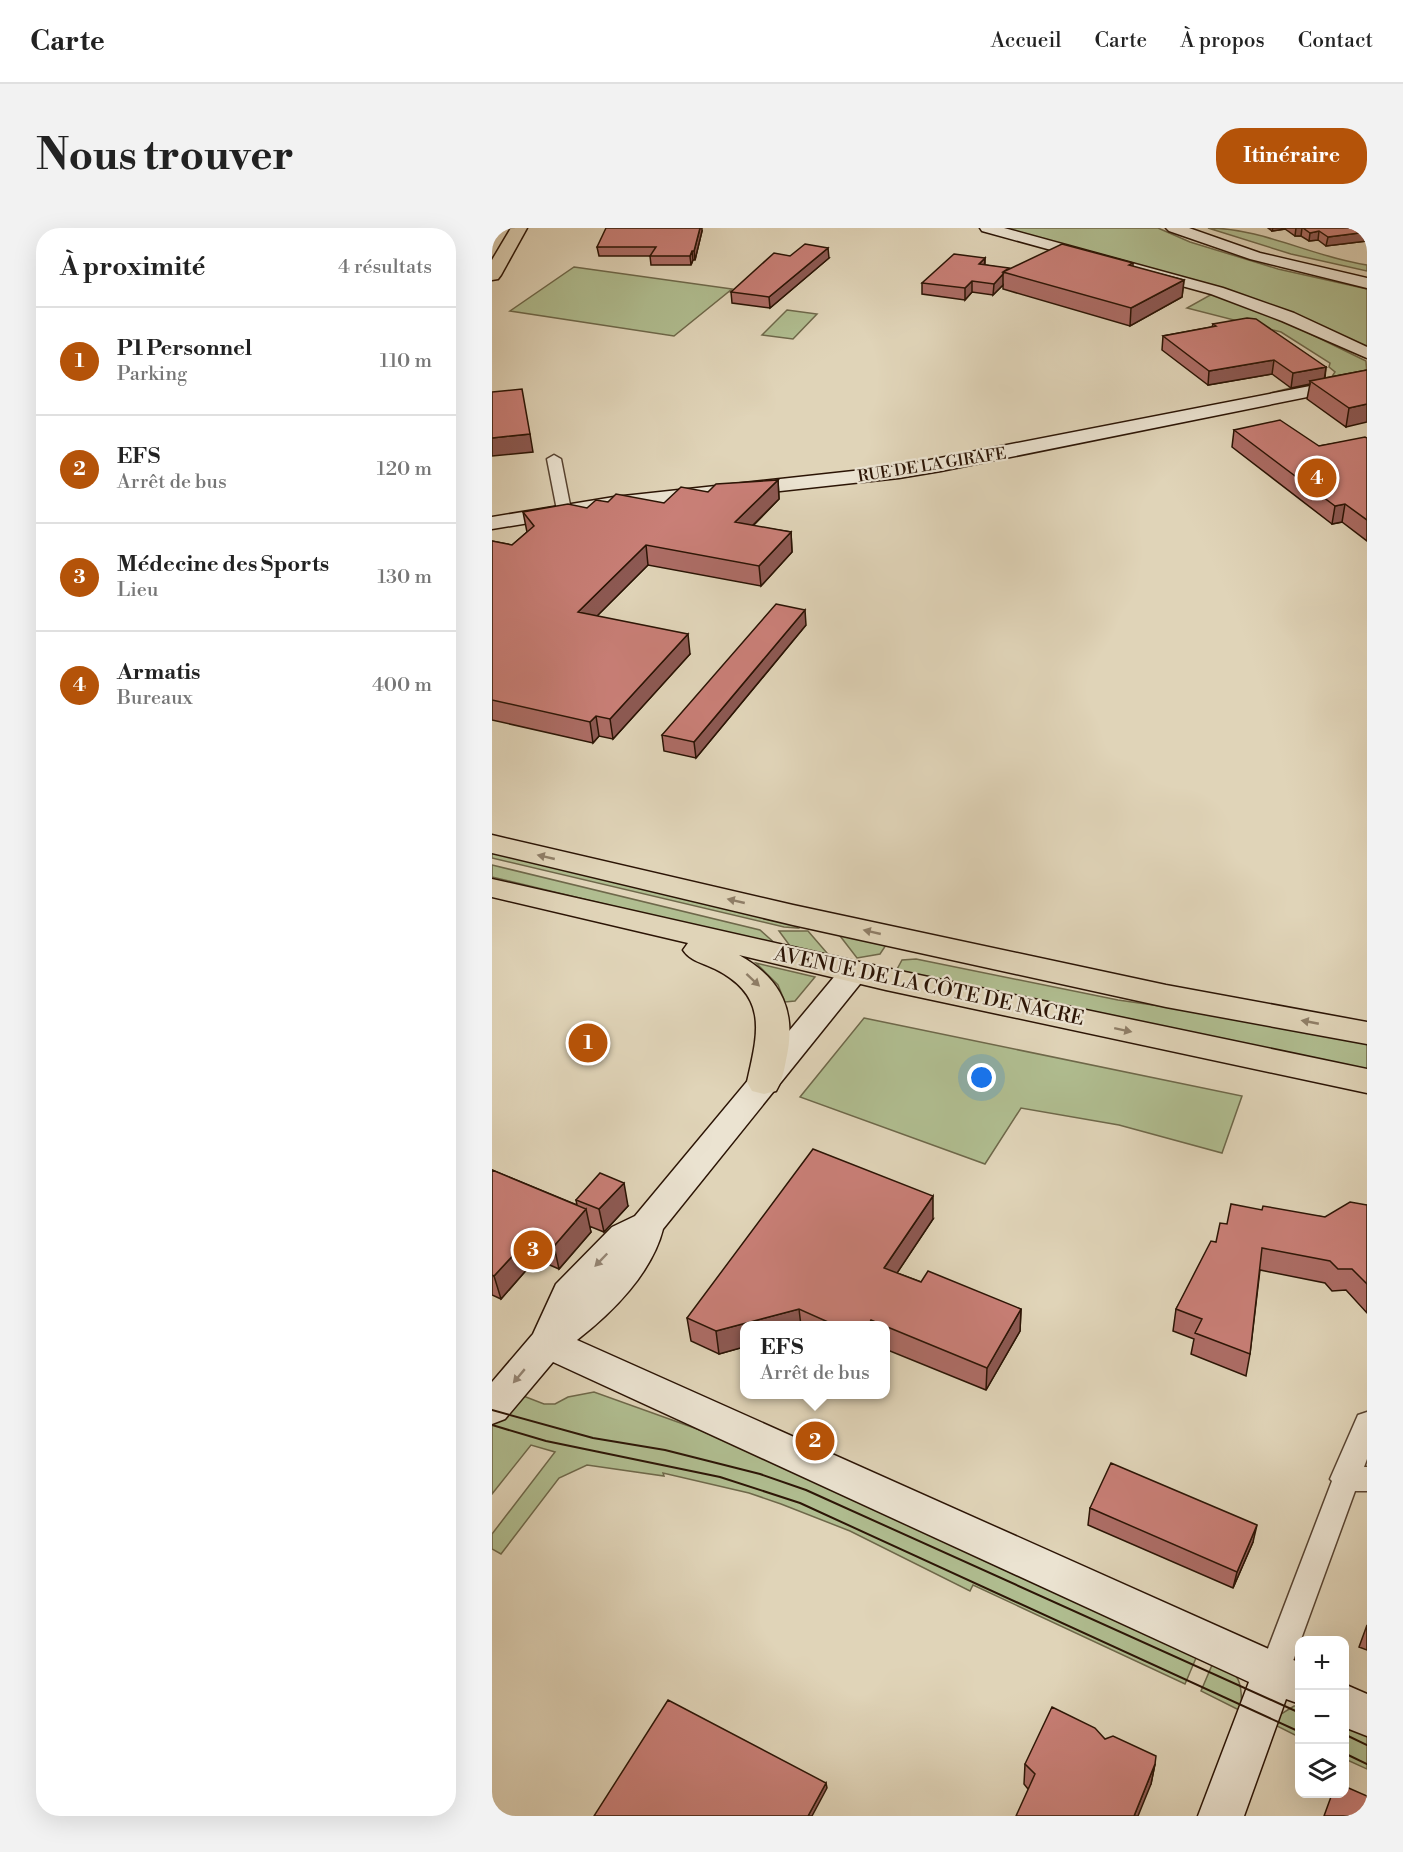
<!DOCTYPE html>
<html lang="fr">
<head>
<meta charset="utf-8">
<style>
	:root { --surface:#fff; --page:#f2f2f2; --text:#222; --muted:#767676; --line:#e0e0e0; --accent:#b45309 }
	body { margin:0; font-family:"Libre Bodoni",serif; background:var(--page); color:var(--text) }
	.controls { position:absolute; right:18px; bottom:18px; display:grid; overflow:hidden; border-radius:12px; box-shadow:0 6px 24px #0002 }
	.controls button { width:54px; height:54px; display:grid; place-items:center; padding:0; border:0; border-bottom:2px solid var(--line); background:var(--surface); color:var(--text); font:30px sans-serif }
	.you { position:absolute; left:490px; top:850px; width:21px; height:21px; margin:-15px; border:4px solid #fff; border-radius:50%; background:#1a73e8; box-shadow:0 0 0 9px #1a73e833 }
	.badge { display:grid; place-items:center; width:39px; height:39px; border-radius:50%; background:var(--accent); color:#fff; font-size:20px; font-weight:700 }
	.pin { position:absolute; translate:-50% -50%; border:3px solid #fff; box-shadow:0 2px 6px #0006 }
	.popup { position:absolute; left:248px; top:1093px; width:150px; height:78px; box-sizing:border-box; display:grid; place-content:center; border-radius:12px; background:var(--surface); filter:drop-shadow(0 2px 4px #0005); font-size:20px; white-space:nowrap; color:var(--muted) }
	.popup b { font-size:22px; color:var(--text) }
	.popup::after { content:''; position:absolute; left:50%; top:100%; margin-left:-12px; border:12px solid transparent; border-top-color:var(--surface) }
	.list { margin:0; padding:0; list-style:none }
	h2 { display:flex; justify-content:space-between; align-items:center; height:78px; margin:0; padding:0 24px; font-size:26px }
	h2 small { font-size:20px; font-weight:400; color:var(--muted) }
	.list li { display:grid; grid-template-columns:39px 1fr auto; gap:18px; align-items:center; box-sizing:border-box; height:108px; padding:0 24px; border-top:2px solid var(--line) }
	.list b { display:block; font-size:22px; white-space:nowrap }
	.list p { margin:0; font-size:20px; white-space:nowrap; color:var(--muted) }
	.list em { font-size:20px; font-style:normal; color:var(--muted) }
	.icon { flex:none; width:33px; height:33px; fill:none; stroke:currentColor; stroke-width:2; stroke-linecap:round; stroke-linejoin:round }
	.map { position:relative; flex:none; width:875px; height:1588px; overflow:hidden; border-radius:24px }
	header { display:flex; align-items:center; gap:36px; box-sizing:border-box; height:84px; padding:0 30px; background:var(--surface); border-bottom:2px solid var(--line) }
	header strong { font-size:28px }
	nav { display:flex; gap:33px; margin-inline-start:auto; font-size:21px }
	.intro { display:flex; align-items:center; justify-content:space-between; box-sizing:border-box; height:144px; padding:0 36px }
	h1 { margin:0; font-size:42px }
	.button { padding:15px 27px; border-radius:24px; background:var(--accent); color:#fff; font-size:21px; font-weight:700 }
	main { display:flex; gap:36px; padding:0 36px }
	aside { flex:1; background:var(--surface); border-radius:24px; box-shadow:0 6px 24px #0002 }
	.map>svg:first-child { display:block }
</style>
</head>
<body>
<header>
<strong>Carte</strong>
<nav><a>Accueil</a><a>Carte</a><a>À propos</a><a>Contact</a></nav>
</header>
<div class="intro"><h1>Nous trouver</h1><a class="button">Itinéraire</a></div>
<main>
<aside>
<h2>À proximité<small>4 résultats</small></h2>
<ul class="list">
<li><span class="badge">1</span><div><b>P1 Personnel</b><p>Parking</p></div><em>110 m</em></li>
<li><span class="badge">2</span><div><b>EFS</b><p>Arrêt de bus</p></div><em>120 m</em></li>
<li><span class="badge">3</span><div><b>Médecine des Sports</b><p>Lieu</p></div><em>130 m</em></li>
<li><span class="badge">4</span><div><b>Armatis</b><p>Bureaux</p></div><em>400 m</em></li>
</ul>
</aside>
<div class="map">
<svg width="875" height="1588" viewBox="0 0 875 1588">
	<rect width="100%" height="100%" fill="#e0d4b8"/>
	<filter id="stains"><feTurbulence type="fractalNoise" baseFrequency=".00333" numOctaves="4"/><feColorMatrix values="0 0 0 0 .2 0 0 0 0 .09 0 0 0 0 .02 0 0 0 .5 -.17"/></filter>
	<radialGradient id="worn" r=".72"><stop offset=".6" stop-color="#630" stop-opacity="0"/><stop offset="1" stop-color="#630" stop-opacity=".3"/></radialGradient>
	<path fill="#b0bd90" stroke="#6e684a" stroke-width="1.5" d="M 508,0 L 666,0 L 698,14 L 786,41 L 875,61 L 875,121 L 821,96 Z
		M 716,0 C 770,0 821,29 875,37 L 875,43 L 799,26 Z
		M 82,39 L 240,61 L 182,108 L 18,83 Z
		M 720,66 L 794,94 L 874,133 L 875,146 L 864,150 L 778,165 L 839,150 L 843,144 L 837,139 L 838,135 L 789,104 L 695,80 Z
		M 295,82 L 325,86 L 301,111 L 270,107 Z
		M 0,623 L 299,694 L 306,700 L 292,699 L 0,630 Z
		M 0,637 L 268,702 L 286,718 L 0,649 Z
		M 287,703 L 316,703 L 335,725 L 332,729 L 301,722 Z
		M 345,704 L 396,714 L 388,726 L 365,730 Z
		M 424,731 L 626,772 L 710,784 L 875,815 L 875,845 L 403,745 L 410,732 Z
		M 264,735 L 323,749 L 303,773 L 293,774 L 286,757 Z
		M 372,790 L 750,868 L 730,925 L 627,897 L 529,880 L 493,936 L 308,869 Z
		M 21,1164 L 52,1176 L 63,1176 L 76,1169 L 102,1164 L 208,1202 L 707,1423 L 693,1456 L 481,1357 L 478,1363 L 358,1303 L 289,1276 L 257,1265 L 171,1245 L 172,1248 L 95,1237 L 67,1250 L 9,1326 L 0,1321 L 0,1306 L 63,1224 L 39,1217 L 0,1266 L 0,1190 Z
		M 723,1430 C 748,1445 751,1455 749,1483 L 709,1463 Z
		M 802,1478 L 807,1478 L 807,1509 L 783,1497 L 789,1486 Z
		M 852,1492 L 875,1503 L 875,1541 L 853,1531 Z"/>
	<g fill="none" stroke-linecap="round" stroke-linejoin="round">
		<g stroke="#584432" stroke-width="3">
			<path id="street" d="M 62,227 L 69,231 L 79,282 L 72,286 L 65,282 L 55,231 Z
				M 875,1184 L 875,1231 L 872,1239 L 875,1239 L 875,1263 L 863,1263 L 797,1444 L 792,1454 L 782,1458 L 772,1454 L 767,1444 L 840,1253 L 838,1251 L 866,1187 Z"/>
		</g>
		<g stroke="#2b1405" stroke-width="3">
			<path id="secondary" d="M 488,0 L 512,0 L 731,60 L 802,85 L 875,119 L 875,130 L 790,93 L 719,66 L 490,3 Z
				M 674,0 L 697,0 L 768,25 L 875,50 L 875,60 L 758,31 L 677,3 Z
				M 875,147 L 875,157 L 449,243 L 407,250 L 122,281 L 0,301 L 0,289 L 122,269 L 407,238 Z
				M 362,734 L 372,737 L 377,744 L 372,751 L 171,1001 C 160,1045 120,1085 85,1112 L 808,1435 L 808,1476 L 794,1471 L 752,1588 L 706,1588 L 757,1454 L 61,1134 L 13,1191 L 0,1196 L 0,1154 L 41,1106 L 64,1056 L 120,999 L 143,988 L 352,737 Z
				M 852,1456 L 875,1466 L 875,1508 L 852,1499 Z"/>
		</g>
		<g stroke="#2b1405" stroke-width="3">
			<path id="primary" d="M 0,607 L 301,677 L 674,757 L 875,794 L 875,816 L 674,779 L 301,697 L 0,625 Z
				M 0,651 L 394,740 L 875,841 L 875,865 L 394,762 L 247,727 C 290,751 305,784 294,832 C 292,843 290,853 284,863 L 272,866 L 260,863 L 255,854 C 266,805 277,768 223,741 C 211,735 198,733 191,722 L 196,715 L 0,669 Z"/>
		</g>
		<g stroke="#2b1405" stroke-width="3">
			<path id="highway" d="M 19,0 L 35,0 L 9,47 L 6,51 L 0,52 L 0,32 Z"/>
		</g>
		<use href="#street" fill="#ebe3d1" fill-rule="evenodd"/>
		<use href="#secondary" fill="#ebe3d1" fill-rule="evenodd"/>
		<use href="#primary" fill="#e0d4b8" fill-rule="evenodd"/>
		<use href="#highway" fill="#e0d4b8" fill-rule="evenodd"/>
		<path stroke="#2b1405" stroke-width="2" d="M 0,1182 L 101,1210 L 173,1222 L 268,1246 L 314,1262 L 808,1485
			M 0,1197 L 54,1213 L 228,1249 L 308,1275 L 808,1504
			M 852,1506 L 875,1517
			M 852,1525 L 875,1536"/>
	</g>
	<path fill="#ad6d66" stroke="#2b1405" stroke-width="1.5" d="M 776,0 L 865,0 L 875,2 L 875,13 L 834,18 L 826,12 L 817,13 L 809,8 L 803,8 L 793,1 L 780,3 Z
		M 210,3 L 203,32 L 201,32 L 199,37 L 159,37 L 158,28 L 107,28 L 105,19 Z
		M 298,28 L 337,30 L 278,80 L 240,75 L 239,64 Z
		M 493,30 L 493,37 L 517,41 L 641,35 L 641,39 L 692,52 L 690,69 L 638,98 L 511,61 L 511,57 L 501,67 L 480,64 L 473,72 L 430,66 L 430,55 Z
		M 721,96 L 834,139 L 833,150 L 875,142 L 854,199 L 815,171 L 818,156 L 799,160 L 780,146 L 716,157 L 670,122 L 671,108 L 720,99 Z
		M 742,202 L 827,218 L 875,210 L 875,313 L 850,294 L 840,296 L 740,219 Z
		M 286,252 L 287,271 L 261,298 L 299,304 L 300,324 L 269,358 L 156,337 L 105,388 L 198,426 L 121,511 L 107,508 L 101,515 L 0,492 L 0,313 L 20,317 L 35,304 L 31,284 L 95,280 L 116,274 L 172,275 L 216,264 Z
		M 314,397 L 204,530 L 172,523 L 170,507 Z
		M 0,942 L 85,977 L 84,972 L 136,978 L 112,1004 L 97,998 L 99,1004 L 67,1041 L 44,1031 L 9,1071 L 0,1067 Z
		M 875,977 L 875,1085 L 854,1062 L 840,1063 L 833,1055 L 768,1042 L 758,1126 L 754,1148 L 699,1126 L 702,1111 L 681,1103 L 684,1081 L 724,1014 L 770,982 L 833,989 Z
		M 441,991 L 405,1045 L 429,1054 L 529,1081 L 528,1103 L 494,1162 L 393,1121 L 393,1098 L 252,1098 L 252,1119 L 227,1126 L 199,1113 L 195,1090 Z
		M 598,1280 L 761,1314 L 741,1360 L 596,1297 Z
		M 875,1397 L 875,1422 L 867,1419 Z
		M 613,1511 L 663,1536 L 659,1556 L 536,1561 L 532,1556 L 533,1536 Z"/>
	<path fill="#8d5953" stroke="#2b1405" stroke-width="1.5" d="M 208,0 L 210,0 L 210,3 L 203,32 L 202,23 Z
		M 781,0 L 793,0 L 793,1 L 780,3 Z
		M 804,0 L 810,0 L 809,8 L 803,8 Z
		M 827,3 L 826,12 L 817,13 L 818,5 Z
		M 875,4 L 875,13 L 834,18 L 836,9 Z
		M 336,20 L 337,30 L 278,80 L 277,69 Z
		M 200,23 L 201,32 L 199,37 L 198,28 Z
		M 493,30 L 492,41 L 487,36 Z
		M 511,46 L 511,57 L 501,67 L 502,56 Z
		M 692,52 L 690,69 L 638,98 L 639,80 Z
		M 480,53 L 480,64 L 473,72 L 473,60 Z
		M 782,132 L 780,146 L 716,157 L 717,143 Z
		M 834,139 L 832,153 L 818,153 L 818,156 L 799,160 L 801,145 Z
		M 875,176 L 875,194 L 854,199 L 857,180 Z
		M 38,206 L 41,224 L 0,228 L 0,210 Z
		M 286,252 L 287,271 L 245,313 L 243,294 Z
		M 853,276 L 850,294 L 840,296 L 843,278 Z
		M 299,304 L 300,324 L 269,358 L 267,338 Z
		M 154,317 L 156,337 L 89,404 L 86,384 Z
		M 313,382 L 314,397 L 204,530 L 202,514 Z
		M 196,406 L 198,426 L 121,511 L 118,491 Z
		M 104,488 L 107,508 L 101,515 L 98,494 Z
		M 132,955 L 136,978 L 112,1004 L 107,981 Z
		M 441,968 L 441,991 L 393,1063 L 392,1040 Z
		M 94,981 L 99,1004 L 67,1041 L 62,1018 Z
		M 39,1008 L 44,1031 L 9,1071 L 2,1048 Z
		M 307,1081 L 309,1098 L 252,1098 L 252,1119 L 227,1126 L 224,1103 Z
		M 529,1081 L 528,1103 L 494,1162 L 495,1140 Z
		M 765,1297 L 761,1314 L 741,1360 L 745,1344 Z
		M 663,1536 L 659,1556 L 646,1588 L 642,1588 Z
		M 334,1555 L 335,1560 L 320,1588 L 316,1588 Z"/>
	<path fill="#c97f77" stroke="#2b1405" stroke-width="1.5" d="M 114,0 L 208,0 L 202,23 L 200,23 L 198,28 L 158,28 L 164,19 L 105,19 Z
		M 811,0 L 865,0 L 874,1 L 875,2 L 875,4 L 836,9 L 827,3 L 818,5 Z
		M 313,16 L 336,20 L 277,69 L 239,64 L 282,25 L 298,28 Z
		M 570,16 L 641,35 L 637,37 L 692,52 L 639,80 L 511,44 Z
		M 462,26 L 493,30 L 487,36 L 517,40 L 511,44 L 511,46 L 502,56 L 480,53 L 473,60 L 430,55 Z
		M 755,90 L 764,91 L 834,139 L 801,145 L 782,132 L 717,143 L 671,108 L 724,98 L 721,96 Z
		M 875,142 L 875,176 L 857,180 L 818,153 Z
		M 30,161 L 38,206 L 0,210 L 0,164 Z
		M 788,192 L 827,218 L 873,209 L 875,210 L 875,292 L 853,276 L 843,278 L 742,202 Z
		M 286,252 L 243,294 L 299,304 L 267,338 L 154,317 L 86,384 L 196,406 L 118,491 L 104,488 L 98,494 L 0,472 L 0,313 L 20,317 L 42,298 L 31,284 L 76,276 L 95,280 L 104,272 L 116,274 L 124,266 L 172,275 L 189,259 L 216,264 L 224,256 Z
		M 284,376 L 313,382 L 202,514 L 170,507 Z
		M 321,921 L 441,968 L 392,1040 L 429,1054 L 436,1043 L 529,1081 L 495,1140 L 393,1098 L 379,1092 L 376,1098 L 345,1098 L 307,1081 L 224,1103 L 195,1090 Z
		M 0,942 L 94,981 L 62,1018 L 39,1008 L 2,1048 L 0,1047 Z
		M 108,945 L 132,955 L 107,981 L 84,972 Z
		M 858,974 L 875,977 L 875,1056 L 860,1041 L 846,1041 L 838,1033 L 770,1020 L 758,1126 L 703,1105 L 710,1091 L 684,1081 L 719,1013 L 724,1014 L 728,995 L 735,996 L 739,976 L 770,982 L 771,978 L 833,989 Z
		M 619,1235 L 765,1297 L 745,1344 L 598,1280 Z
		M 176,1472 L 334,1555 L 316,1588 L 102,1588 Z
		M 560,1479 L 603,1500 L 613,1511 L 621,1508 L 664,1528 L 663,1536 L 642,1588 L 524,1588 L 543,1546 L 533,1536 Z
		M 852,1558 L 875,1568 L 875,1588 L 832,1588 L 840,1566 L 852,1566 Z"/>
	<defs><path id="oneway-solid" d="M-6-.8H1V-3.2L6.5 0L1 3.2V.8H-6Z" transform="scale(1.5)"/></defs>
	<g fill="#8f7e67">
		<use href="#oneway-solid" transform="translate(54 629) rotate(-167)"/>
		<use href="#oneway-solid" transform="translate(244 673) rotate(-167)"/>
		<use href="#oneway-solid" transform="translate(380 704) rotate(-167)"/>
		<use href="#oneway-solid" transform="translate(261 752) rotate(43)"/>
		<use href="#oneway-solid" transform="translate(818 794) rotate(-169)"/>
		<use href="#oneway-solid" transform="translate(631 802) rotate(12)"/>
	</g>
	<g fill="#958675">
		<use href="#oneway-solid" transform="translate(109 1032) rotate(134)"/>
		<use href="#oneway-solid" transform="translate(27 1148) rotate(130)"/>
	</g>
	<g text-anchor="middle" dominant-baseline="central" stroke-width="4.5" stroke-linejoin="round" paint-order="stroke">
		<g font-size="16" fill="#2b1405" stroke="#ebe3d1">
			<text transform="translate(440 237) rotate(-9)">RUE DE LA GIRAFE</text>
		</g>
		<g font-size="20" fill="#2b1405" stroke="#ebe3d1">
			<text transform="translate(437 759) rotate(12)">AVENUE DE LA CÔTE DE NACRE</text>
		</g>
	</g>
	<rect width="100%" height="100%" filter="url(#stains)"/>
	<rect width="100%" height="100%" fill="url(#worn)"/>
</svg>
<div class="controls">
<button>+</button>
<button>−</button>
<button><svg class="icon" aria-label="layers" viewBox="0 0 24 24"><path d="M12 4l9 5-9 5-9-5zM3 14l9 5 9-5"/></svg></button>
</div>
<div class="you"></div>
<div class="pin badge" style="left:96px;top:815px">1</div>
<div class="pin badge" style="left:323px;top:1213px">2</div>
<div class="popup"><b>EFS</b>Arrêt de bus</div>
<div class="pin badge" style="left:41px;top:1022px">3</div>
<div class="pin badge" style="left:825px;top:250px">4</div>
</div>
</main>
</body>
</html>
